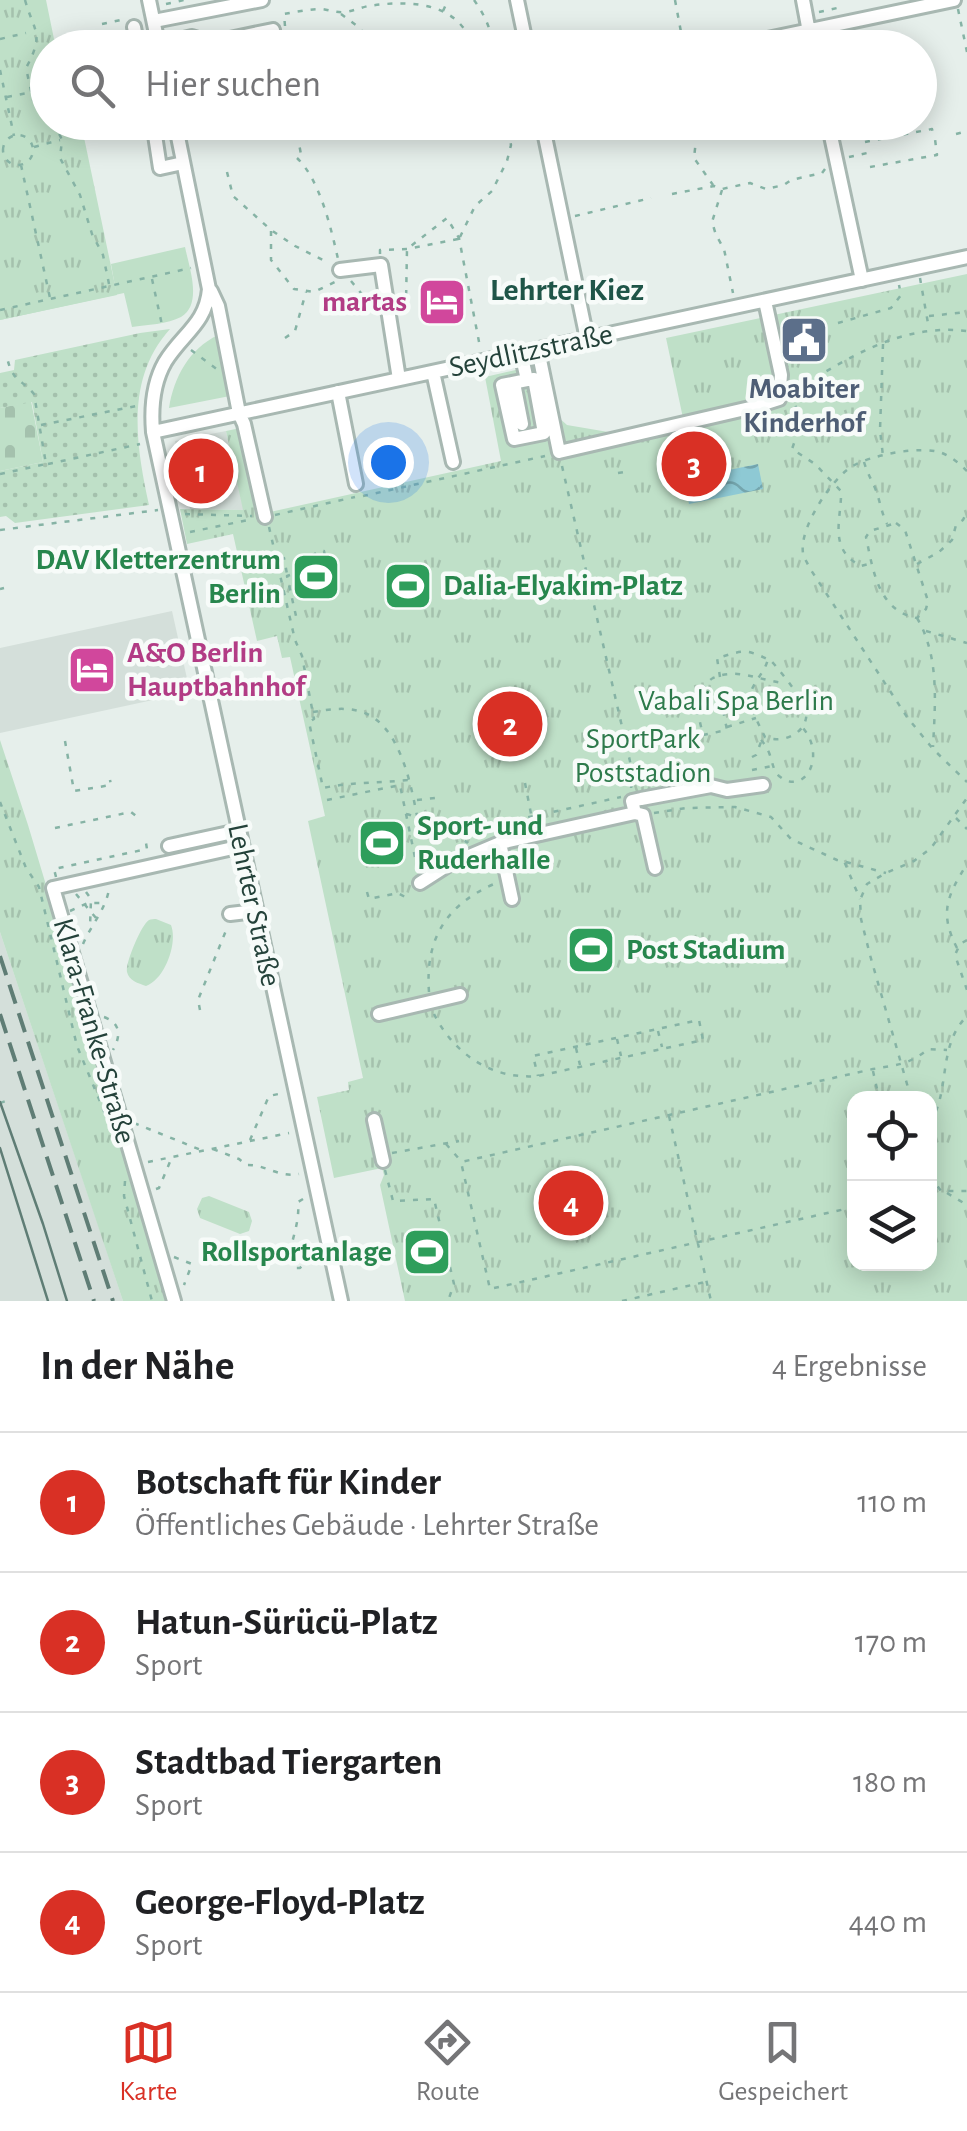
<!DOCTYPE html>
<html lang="de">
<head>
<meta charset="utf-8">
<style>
	:root { --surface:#fff; --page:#f6f6f6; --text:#202124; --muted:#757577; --line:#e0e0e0; --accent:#d93025 }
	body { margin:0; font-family:"Alegreya Sans",sans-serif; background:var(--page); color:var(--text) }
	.controls { position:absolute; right:30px; bottom:30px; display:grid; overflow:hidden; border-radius:20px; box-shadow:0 5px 25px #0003 }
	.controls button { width:90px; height:90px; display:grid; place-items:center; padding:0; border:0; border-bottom:2px solid var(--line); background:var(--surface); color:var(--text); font:50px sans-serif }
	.you { position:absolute; left:388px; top:462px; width:35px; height:35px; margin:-25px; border:8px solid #fff; border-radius:50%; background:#1a73e8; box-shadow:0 0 0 15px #1a73e833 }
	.badge { display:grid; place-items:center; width:65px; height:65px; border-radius:50%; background:var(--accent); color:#fff; font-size:32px; font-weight:700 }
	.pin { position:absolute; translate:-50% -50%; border:5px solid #fff; box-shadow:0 2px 10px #0006 }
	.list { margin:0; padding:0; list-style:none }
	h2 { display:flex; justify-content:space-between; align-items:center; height:130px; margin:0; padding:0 40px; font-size:42px }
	h2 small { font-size:32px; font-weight:400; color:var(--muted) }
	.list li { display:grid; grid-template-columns:65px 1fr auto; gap:30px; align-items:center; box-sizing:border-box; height:140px; padding:0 40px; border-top:2px solid var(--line) }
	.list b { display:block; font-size:38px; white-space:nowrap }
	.list p { margin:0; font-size:32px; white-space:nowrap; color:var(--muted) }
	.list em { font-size:32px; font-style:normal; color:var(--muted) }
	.icon { flex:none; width:55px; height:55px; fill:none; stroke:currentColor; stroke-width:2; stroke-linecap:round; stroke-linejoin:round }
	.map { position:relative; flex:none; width:967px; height:1301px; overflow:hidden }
	.search { position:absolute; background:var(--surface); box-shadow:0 5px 25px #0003; left:30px; right:30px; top:30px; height:110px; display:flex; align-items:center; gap:25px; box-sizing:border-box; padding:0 35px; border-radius:55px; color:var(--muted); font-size:38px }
	.sheet { height:690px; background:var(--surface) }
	nav { display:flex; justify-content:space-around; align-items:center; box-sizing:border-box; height:140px; border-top:2px solid var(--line); background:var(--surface); font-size:28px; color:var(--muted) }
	nav a { display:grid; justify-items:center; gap:5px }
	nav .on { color:var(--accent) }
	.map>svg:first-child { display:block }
</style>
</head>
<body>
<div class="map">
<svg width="967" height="1301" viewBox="0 0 967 1301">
	<defs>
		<pattern id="cemetery-stones" width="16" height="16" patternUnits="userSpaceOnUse" patternTransform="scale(2.5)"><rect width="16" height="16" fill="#bfe0c8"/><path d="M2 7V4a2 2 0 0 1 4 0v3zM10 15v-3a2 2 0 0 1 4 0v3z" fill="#a4c1ad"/></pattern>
		<pattern id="park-tufts" width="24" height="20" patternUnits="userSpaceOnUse" patternTransform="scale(2.5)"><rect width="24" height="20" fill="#bfe0c8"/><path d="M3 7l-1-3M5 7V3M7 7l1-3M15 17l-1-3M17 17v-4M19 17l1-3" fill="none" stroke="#a4c1ad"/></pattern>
		<pattern id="garden-dots" width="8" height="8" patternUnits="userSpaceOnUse" patternTransform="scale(2.5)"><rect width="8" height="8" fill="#bfe0c8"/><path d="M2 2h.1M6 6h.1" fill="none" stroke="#a4c1ad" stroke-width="1.8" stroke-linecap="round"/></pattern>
		<pattern id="water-waves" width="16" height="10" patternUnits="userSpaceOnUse" patternTransform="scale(2.5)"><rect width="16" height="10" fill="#8ec9d4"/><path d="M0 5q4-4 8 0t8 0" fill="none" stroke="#74a5ad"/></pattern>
	</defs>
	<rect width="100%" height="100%" fill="#e6efeb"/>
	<path fill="#d4dfda" d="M 226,431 L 244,510 L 190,509 L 175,441 Z
		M 172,611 L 190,692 L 0,733 L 0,648 Z
		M 0,932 L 102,1237 L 123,1301 L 0,1301 Z"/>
	<path fill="#bfe0c8" d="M 185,247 C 189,267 203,304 181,317 C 168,324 146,325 132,327 L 124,293 L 0,320 L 0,313 L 116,292 L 111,264 Z
		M 218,335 L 230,396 L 169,408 C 174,377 189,349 218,335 Z"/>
	<path fill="url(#cemetery-stones)" d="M 31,401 L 43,462 L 0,471 L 0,408 Z"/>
	<path fill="url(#park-tufts)" fill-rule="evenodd" d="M 0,0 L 46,0 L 54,39 L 63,39 L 65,47 L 48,48 L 48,122 L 81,123 L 117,295 L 0,320 Z
		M 967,274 L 967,1301 L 405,1301 L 380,1185 L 384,1175 L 382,1168 L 334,1178 L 317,1097 L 349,1090 L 348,1082 L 363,1078 L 308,821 L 325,816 L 290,657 L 282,658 L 277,636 L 257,641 L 233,534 L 187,544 L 180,509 L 243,510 L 226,431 L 250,426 L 270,512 L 501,461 L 485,377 L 545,363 L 558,417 L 567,425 L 614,433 L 683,418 L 666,338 ZM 854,1098 L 930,1098 L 930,1264 L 854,1264 Z
		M 0,740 L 28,825 L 171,1301 L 123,1301 L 0,932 Z
		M 156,919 L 171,925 C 178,943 165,979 146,986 C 138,983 129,981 127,972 C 125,964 141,925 149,920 C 151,919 154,919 156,919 Z
		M 209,1196 L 249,1212 L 252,1221 L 249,1231 L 240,1234 L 200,1218 L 197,1209 L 202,1198 Z"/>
	<path fill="url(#garden-dots)" d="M 170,329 C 125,379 136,445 149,505 L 15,523 L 6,516 L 0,517 L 0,471 L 43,462 L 32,402 L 0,408 L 0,373 L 14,370 L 15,360 L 140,333 Z"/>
	<path fill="url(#water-waves)" d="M 758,464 L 763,489 L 689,504 L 685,479 Z"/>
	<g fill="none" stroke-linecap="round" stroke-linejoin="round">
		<g stroke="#a8b8b2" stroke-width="18">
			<path id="minor" d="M 149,0 L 159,48
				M 517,0 L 527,48
				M 803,0 L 812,48
				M 154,21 L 262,0
				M 134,27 L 138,48
				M 159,45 L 192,37 L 211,43 L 273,30
				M 725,48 L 954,0
				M 153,122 L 160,168 L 183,163
				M 175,122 L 209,289 C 206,324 182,334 165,362 C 153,383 151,408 153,432 L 341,1301
				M 542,122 L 587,339
				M 828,122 L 862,280
				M 340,270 L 381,265 L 399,379
				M 211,291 L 218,306 L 239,413 L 244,424 L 265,517
				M 538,350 L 559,452 L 754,407 L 779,399 L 781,375 L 765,301
				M 521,353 L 527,380 L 534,379 L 544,433 L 514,439 L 502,385 L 527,380
				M 433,372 L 453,462
				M 514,383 L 522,424
				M 338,392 L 356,484
				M 153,432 L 967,257
				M 635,813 L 632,801 L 641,799 L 711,786 L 727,790 L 763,785
				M 500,843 L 512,899
				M 169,846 L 238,831
				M 420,883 L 448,865 L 500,843 L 635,813 L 643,815 L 655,868
				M 230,914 L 256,911
				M 379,1014 L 460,995
				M 374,1120 L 383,1161
				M 174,1301 L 53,888 L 242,846"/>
		</g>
		<path stroke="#86b3a5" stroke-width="2.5" stroke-dasharray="5 8" stroke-linecap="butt" d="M 25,0 C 34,32 45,33 26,68 L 33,100 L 48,115
			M 474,0 C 484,14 492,30 493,48
			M 675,0 L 684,48
			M 166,4 L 184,0
			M 958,9 L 967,52
			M 443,11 L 448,0
			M 819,12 L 837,8
			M 341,14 L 360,28 L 372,48
			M 102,24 L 125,19
			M 285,26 L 284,14 C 296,12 309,9 322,9 C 330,10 337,13 345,12 C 353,11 360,8 368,6 C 409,0 460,1 473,48
			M 0,39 L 26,33
			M 824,44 L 842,40
			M 0,70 L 14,136
			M 7,97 L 48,89
			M 54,122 L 62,140 L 60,158 L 80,195 L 92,234 L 103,255 L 109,284
			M 295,122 L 302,160
			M 698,122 L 694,158 L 713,185
			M 956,134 L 967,131
			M3 150a15 15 0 1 1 30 0a15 15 0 1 1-30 0Z
			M 865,142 L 932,129 L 934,138
			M 34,147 L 60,140
			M 849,157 L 867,153
			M 297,158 C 320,180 331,228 338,259
			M 21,165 L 50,298
			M 870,167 L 937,155 L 935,139
			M 227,172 L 233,196 L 271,230 L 295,246 L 329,263
			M 722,190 L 712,222 L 716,235 L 724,249 L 733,293
			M 672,194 L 714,186 L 722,189 L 750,183 L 766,189 L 784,185 L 791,180 L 822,173 L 825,169
			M 575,216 L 651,198
			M 271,231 L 271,260 L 294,289 L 314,292 L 337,281
			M 460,237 L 475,206 L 492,191 L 507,161 L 511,145 L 506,122
			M 380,254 L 380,250 L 407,249 L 458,239
			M 920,278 L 929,329
			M 152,279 L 162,325
			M 351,281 L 366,299 L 374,300
			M 401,304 L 406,303 L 407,249 L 447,218 L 459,238 L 480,347
			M 0,310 L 191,268
			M 929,316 L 967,312
			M 838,323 L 891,308 L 901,295 L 899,285
			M 285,338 L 295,331 L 306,292
			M 883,344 L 880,430 L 883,456
			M 191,350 L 218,370
			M 793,391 C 847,359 900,323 967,331
			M 793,393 L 800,426 L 792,449 L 815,464 L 841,491 C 842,518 827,549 861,566 L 872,563
			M 41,425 L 141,405
			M 864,462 C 867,472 871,479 875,488 C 880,500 881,512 887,524
			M 48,464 L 140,444
			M 562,466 L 632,770 L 631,790
			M 967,471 C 960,464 952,457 942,453 C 921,445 870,455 851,467 C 831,480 799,528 803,553 C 804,558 807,562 809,567 L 907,717 L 933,749 L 967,782
			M 618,473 L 624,472
			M 0,474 L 46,464 L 34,394 C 20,378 12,381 7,357
			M 363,496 L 545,456
			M 185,514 L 252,516
			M 275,515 L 355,497
			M 896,523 L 905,530 L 928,601 L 926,609 L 917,618 C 878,611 873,570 866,537 L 870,531 Z
			M 269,527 L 295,640 L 302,656 L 314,719 L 309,722 L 323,788 C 351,782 379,783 408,780
			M 0,530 L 158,510
			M 190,532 L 253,519
			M 301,563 L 319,551 L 324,551 L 329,578
			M 269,564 L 284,558 L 287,574
			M 917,564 L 939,552 L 952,540 L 956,525 L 963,520 L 967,511
			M 290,575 L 287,576 L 296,616 L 293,619
			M 328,580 L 337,578
			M 0,589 L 4,588
			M 917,618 C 940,657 935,705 933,747
			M 926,631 L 967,643
			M 720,677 L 717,658 C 726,656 739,650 749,652 C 754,653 766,658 771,661 C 775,664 803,700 805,706 C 813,731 784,745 765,737 C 759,725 746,702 752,689 C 757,678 765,671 768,659
			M 694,697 L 703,735 L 727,730 L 723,710 L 750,705
			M 674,707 L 672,701 C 680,699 690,699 696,695 C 702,690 706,682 713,678 C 738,667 760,681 785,683
			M 313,712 C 331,709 350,706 367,714 C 400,729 411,784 417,816
			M 727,727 L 756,718
			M 761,740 C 774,754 770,768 779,776 C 804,797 827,757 803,728
			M 65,741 L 74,791 L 111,785 L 110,780
			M 752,757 L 756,755 L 761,742
			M 752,770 L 772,766
			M 525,783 L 533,824
			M 327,800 L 400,785 L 418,872
			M 417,800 L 435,798
			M 0,802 L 26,868 L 39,887 L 77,1046 L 106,1116
			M 654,813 L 687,808 L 735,807 L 771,817 L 791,839 L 837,860 L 844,861 L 860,899
			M 406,814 C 417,816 419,822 428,826 C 441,833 455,834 468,843
			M 956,818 L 967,829
			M 55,828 L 131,812 L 141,820
			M 452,834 L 621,797
			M 846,862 L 886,873
			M 56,877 L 54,869 L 147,849 L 146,843
			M 86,892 L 91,899 L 90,927
			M 367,892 L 369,899 L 398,893 L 405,897
			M 76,894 L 96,918
			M 70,911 L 88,903 L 105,903
			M 967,940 L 960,944 L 955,955 L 967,990
			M 83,944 C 91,925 106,909 109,889
			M 957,948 C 939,913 947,896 967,864
			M 429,992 C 425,939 446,905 494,884
			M 200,1010 L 198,1000 L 227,928
			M 434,1014 C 454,1054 492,1080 538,1076 L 703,1040 L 699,1020 L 533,1056 L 538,1076
			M 104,1017 C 121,1023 121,1036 113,1050
			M 658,1031 L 662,1047
			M 617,1039 L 621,1056
			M 576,1048 L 580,1065
			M 873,1071 L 879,1098
			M 911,1098 L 870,955 L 861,919 L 860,900 L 867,884 L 886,873 L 914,861 L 931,848 L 967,798
			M 0,1103 L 9,1100
			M 669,1116 L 711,1301
			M 134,1123 L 201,1150
			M 930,1123 C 951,1090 937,1046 967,1016
			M 250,1140 L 269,1096 L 283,1093
			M 446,1144 L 460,1160
			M 213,1149 L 239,1159 L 246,1165 C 265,1164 279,1178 299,1174
			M 392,1153 L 459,1141
			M 148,1162 L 289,1133
			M 385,1170 L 393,1201 L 434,1199 L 454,1284 L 448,1301
			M 930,1176 L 941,1191 L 967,1191
			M 125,1181 L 124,1196 L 152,1301
			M 156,1189 L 159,1188 L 172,1157
			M 930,1192 L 939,1191
			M 947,1193 L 967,1205
			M 303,1199 L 298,1202 C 300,1223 291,1241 288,1261 L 294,1268 L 300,1268 L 310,1256 L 315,1255
			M 854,1207 L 490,1289 L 461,1162 L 873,1069 C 896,1065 909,1065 928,1049 L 947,1050
			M 174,1257 L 192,1264 L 184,1285
			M 622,1301 L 705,1282"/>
		<use href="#minor" stroke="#fff" stroke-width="12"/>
		<path stroke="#5f7d75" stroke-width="2.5" d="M 0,1102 L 43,1224 L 67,1301
			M 0,1148 L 48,1301"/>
		<path stroke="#5f7d75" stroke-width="4" stroke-dasharray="20 10" stroke-linecap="butt" d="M 0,956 L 113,1301
			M 0,1014 L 94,1301"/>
	</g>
	<defs>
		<g id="hotel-square" transform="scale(2.5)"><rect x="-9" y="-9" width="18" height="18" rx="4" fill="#d1479c" stroke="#f7fbf9"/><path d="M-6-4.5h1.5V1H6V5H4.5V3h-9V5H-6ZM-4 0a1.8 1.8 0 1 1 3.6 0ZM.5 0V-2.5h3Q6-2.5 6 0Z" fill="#fff"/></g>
		<g id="civic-square" transform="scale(2.5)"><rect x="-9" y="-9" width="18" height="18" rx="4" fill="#5c6f8a" stroke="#f7fbf9"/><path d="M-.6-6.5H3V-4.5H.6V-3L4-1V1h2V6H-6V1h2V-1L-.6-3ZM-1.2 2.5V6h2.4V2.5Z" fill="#fff"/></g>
		<g id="stadium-square" transform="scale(2.5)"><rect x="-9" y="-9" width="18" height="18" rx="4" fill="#2e9e5b" stroke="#f7fbf9"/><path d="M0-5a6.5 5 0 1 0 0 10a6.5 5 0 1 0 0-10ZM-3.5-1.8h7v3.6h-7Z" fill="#fff"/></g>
	</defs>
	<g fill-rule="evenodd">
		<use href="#hotel-square" x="442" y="302"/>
		<use href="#civic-square" x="804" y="340"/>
		<use href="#stadium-square" x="316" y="577"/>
		<use href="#stadium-square" x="408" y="586"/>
		<use href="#hotel-square" x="92" y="670"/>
		<use href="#stadium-square" x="382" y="843"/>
		<use href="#stadium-square" x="591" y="950"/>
		<use href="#stadium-square" x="427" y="1252"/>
	</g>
	<g text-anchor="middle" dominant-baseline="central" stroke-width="9" stroke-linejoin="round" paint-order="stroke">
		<g font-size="30" font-weight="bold" fill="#b23c85" stroke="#f7fbf9" text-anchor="end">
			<text x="407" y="302">martas</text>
			<text x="127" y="653" text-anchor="start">A&amp;O Berlin<tspan x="127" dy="34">Hauptbahnhof</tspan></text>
		</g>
		<g font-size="30" fill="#24423a" stroke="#f7fbf9">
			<text transform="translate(531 351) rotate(-12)">Seydlitzstraße</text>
			<text transform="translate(254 905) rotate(78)">Lehrter Straße</text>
			<text transform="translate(94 1031) rotate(74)">Klara-Franke-Straße</text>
		</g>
		<g font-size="30" font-weight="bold" fill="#4e5e75" stroke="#f7fbf9">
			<text x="804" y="389">Moabiter<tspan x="804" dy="34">Kinderhof</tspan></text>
		</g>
		<g font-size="30" font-weight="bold" fill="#27864d" stroke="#f7fbf9" text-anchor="start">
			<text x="281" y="560" text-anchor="end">DAV Kletterzentrum<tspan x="281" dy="34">Berlin</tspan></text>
			<text x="443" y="586">Dalia-Elyakim-Platz</text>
			<text x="417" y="826">Sport- und<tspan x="417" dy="34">Ruderhalle</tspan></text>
			<text x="626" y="950">Post Stadium</text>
			<text x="392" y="1252" text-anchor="end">Rollsportanlage</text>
		</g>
		<g font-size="30" fill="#2d7a4b" stroke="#f7fbf9">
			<text x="736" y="701">Vabali Spa Berlin</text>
			<text x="643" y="739">SportPark<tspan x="643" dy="34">Poststadion</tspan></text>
		</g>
		<g font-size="32" font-weight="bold" fill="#1f5548" stroke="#f7fbf9">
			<text x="567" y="290">Lehrter Kiez</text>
		</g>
	</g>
</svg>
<div class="controls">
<button><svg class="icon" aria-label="locate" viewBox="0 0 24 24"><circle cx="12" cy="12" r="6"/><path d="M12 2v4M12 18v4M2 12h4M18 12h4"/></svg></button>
<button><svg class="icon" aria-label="layers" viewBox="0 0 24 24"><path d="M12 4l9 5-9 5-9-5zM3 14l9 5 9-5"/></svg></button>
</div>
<div class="you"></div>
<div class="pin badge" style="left:201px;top:471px">1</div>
<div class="pin badge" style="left:510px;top:724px">2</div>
<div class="pin badge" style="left:694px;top:464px">3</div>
<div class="pin badge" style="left:571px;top:1203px">4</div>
<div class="search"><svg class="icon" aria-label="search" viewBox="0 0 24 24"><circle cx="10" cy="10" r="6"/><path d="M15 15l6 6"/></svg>Hier suchen</div>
</div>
<section class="sheet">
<h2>In der Nähe<small>4 Ergebnisse</small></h2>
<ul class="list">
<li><span class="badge">1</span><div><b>Botschaft für Kinder</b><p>Öffentliches Gebäude · Lehrter Straße</p></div><em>110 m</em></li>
<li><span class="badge">2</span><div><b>Hatun-Sürücü-Platz</b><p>Sport</p></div><em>170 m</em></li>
<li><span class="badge">3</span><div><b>Stadtbad Tiergarten</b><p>Sport</p></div><em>180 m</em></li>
<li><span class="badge">4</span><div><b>George-Floyd-Platz</b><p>Sport</p></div><em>440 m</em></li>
</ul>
</section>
<nav>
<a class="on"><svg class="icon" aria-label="map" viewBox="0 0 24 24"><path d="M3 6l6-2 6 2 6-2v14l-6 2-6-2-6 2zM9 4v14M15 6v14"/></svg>Karte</a>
<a><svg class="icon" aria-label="directions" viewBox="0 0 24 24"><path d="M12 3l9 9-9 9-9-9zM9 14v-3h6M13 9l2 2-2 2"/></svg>Route</a>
<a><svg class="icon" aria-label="saved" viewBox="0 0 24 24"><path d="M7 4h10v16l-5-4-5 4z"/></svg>Gespeichert</a>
</nav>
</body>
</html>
